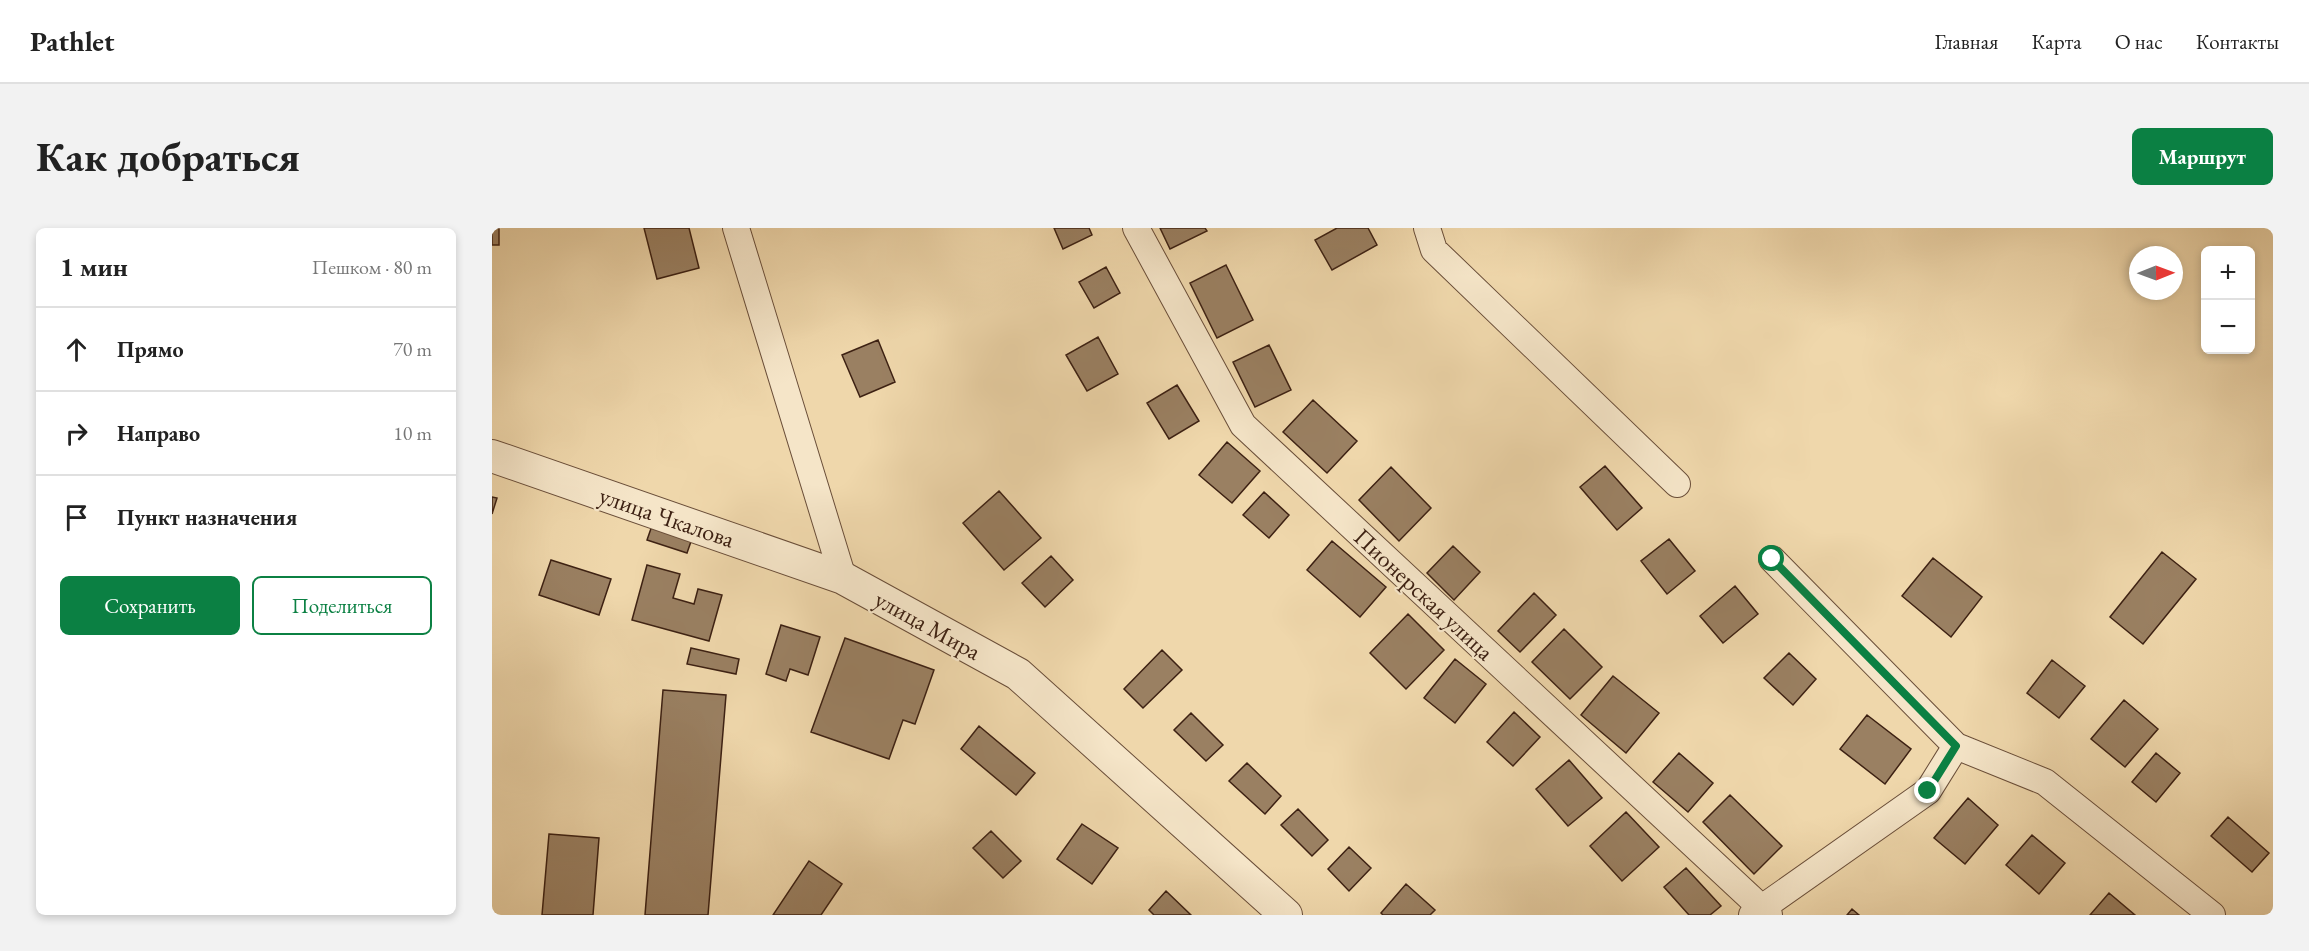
<!DOCTYPE html>
<html lang="ru">
<head>
<meta charset="utf-8">
<style>
	:root { --surface:#fff; --page:#f2f2f2; --text:#222; --muted:#767676; --line:#e0e0e0; --accent:#0b8043 }
	body { margin:0; font-family:"EB Garamond",serif; background:var(--page); color:var(--text) }
	.controls { position:absolute; right:18px; top:18px; display:grid; overflow:hidden; border-radius:9px; box-shadow:0 3px 9px #0003 }
	.controls button { width:54px; height:54px; display:grid; place-items:center; padding:0; border:0; border-bottom:2px solid var(--line); background:var(--surface); color:var(--text); font:30px sans-serif }
	.compass { position:absolute; left:1637px; top:18px; width:54px; height:54px; border-radius:50%; background:var(--surface); box-shadow:0 3px 9px #0003; rotate:89deg }
	.stop { position:absolute; width:18px; height:18px; margin:-14px; border:4px solid #0b8043; border-radius:50%; background:#fff }
	.stop.end { background:#0b8043; border-color:#fff; box-shadow:0 2px 6px #0008 }
	.list { margin:0; padding:0; list-style:none }
	h2 { display:flex; justify-content:space-between; align-items:center; height:78px; margin:0; padding:0 24px; font-size:26px }
	h2 small { font-size:20px; font-weight:400; color:var(--muted) }
	.list li { display:grid; grid-template-columns:39px 1fr auto; gap:18px; align-items:center; box-sizing:border-box; height:84px; padding:0 24px; border-top:2px solid var(--line) }
	.list b { display:block; font-size:22px; white-space:nowrap }
	.list em { font-size:20px; font-style:normal; color:var(--muted) }
	.actions { display:flex; gap:12px; padding:18px 24px }
	.actions a { flex:1; padding:14px 0; border:2px solid var(--accent); border-radius:9px; text-align:center; font-size:21px; color:var(--accent) }
	.actions .main { background:var(--accent); color:#fff }
	.icon { flex:none; width:33px; height:33px; fill:none; stroke:currentColor; stroke-width:2; stroke-linecap:round; stroke-linejoin:round }
	.map { position:relative; flex:none; width:1781px; height:687px; overflow:hidden; border-radius:9px }
	header { display:flex; align-items:center; gap:36px; box-sizing:border-box; height:84px; padding:0 30px; background:var(--surface); border-bottom:2px solid var(--line) }
	header strong { font-size:28px }
	nav { display:flex; gap:33px; margin-inline-start:auto; font-size:21px }
	.intro { display:flex; align-items:center; justify-content:space-between; box-sizing:border-box; height:144px; padding:0 36px }
	h1 { margin:0; font-size:42px }
	.button { padding:15px 27px; border-radius:9px; background:var(--accent); color:#fff; font-size:21px; font-weight:700 }
	main { display:flex; gap:36px; padding:0 36px }
	aside { flex:1; background:var(--surface); border-radius:9px; box-shadow:0 3px 9px #0003 }
	.map>svg:first-child { display:block }
</style>
</head>
<body>
<header>
<strong>Pathlet</strong>
<nav><a>Главная</a><a>Карта</a><a>О нас</a><a>Контакты</a></nav>
</header>
<div class="intro"><h1>Как добраться</h1><a class="button">Маршрут</a></div>
<main>
<aside>
<h2>1 мин<small>Пешком · 80 m</small></h2>
<ul class="list">
<li><svg class="icon" aria-label="ahead" viewBox="0 0 24 24"><path d="M12 20V5M6 11l6-6 6 6"/></svg><div><b>Прямо</b></div><em>70 m</em></li>
<li><svg class="icon" aria-label="right" viewBox="0 0 24 24"><path d="M7 20v-9h11M14 6l5 5-5 5"/></svg><div><b>Направо</b></div><em>10 m</em></li>
<li><svg class="icon" aria-label="arrive" viewBox="0 0 24 24"><path d="M6 21V4h12l-3 4 3 4H6"/></svg><div><b>Пункт назначения</b></div></li>
</ul>
<div class="actions"><a class="main">Сохранить</a><a>Поделиться</a></div>
</aside>
<div class="map">
<svg width="1781" height="687" viewBox="0 0 1781 687">
	<rect width="100%" height="100%" fill="#efd7ab"/>
	<filter id="stains"><feTurbulence type="fractalNoise" baseFrequency=".00333" numOctaves="4"/><feColorMatrix values="0 0 0 0 .2 0 0 0 0 .09 0 0 0 0 .02 0 0 0 .5 -.17"/></filter>
	<radialGradient id="worn" r=".72"><stop offset=".6" stop-color="#630" stop-opacity="0"/><stop offset="1" stop-color="#630" stop-opacity=".3"/></radialGradient>
	<path fill="#9a8062" stroke="#3d2113" stroke-width="1.5" d="M 0,0 L 7,0 L 7,17 L 0,17 Z
		M 152,0 L 197,0 L 207,40 L 165,51 Z
		M 562,0 L 597,0 L 600,7 L 571,21 Z
		M 668,0 L 713,0 L 715,3 L 678,21 Z
		M 845,0 L 876,0 L 885,17 L 840,42 L 823,12 Z
		M 734,37 L 761,92 L 725,110 L 698,55 Z
		M 614,39 L 628,65 L 602,80 L 587,54 Z
		M 606,109 L 626,146 L 595,163 L 574,127 Z
		M 386,112 L 403,154 L 368,169 L 350,127 Z
		M 777,117 L 799,162 L 763,179 L 741,134 Z
		M 685,157 L 707,193 L 677,211 L 655,175 Z
		M 821,172 L 865,213 L 835,245 L 791,204 Z
		M 735,214 L 768,243 L 740,275 L 707,247 Z
		M 1113,238 L 1150,280 L 1125,302 L 1088,259 Z
		M 899,239 L 939,280 L 907,313 L 867,272 Z
		M 507,263 L 549,310 L 512,342 L 471,295 Z
		M 772,264 L 797,287 L 777,310 L 751,287 Z
		M 0,269 L 5,270 L 0,286 Z
		M 163,289 L 203,302 L 195,325 L 155,312 Z
		M 1177,311 L 1203,343 L 1175,366 L 1149,333 Z
		M 840,313 L 894,359 L 868,389 L 815,342 Z
		M 961,318 L 988,344 L 962,372 L 935,345 Z
		M 1670,324 L 1704,351 L 1651,416 L 1618,389 Z
		M 559,328 L 581,352 L 553,379 L 530,355 Z
		M 1441,330 L 1490,369 L 1459,409 L 1410,368 Z
		M 59,332 L 119,351 L 107,387 L 47,367 Z
		M 155,337 L 188,346 L 181,370 L 202,376 L 206,361 L 230,367 L 217,413 L 140,392 Z
		M 1243,358 L 1266,386 L 1231,415 L 1208,388 Z
		M 1042,365 L 1064,387 L 1028,424 L 1006,403 Z
		M 916,386 L 952,422 L 914,461 L 878,425 Z
		M 289,397 L 328,409 L 316,447 L 298,441 L 294,453 L 274,446 Z
		M 1072,401 L 1110,439 L 1078,471 L 1040,434 Z
		M 353,410 L 442,442 L 423,496 L 411,492 L 397,531 L 319,504 Z
		M 199,420 L 247,431 L 244,446 L 195,436 Z
		M 670,422 L 690,442 L 651,480 L 632,461 Z
		M 1297,425 L 1324,451 L 1301,477 L 1272,450 Z
		M 963,431 L 994,456 L 963,495 L 932,470 Z
		M 1560,432 L 1593,458 L 1567,490 L 1535,465 Z
		M 1121,448 L 1167,485 L 1134,525 L 1089,487 Z
		M 171,462 L 234,467 L 216,687 L 153,687 Z
		M 1632,472 L 1666,501 L 1633,539 L 1599,511 Z
		M 1022,484 L 1048,509 L 1021,538 L 995,514 Z
		M 699,485 L 731,517 L 714,533 L 682,502 Z
		M 1375,487 L 1419,521 L 1393,556 L 1348,521 Z
		M 487,498 L 543,545 L 524,567 L 469,521 Z
		M 1187,525 L 1221,555 L 1196,584 L 1161,554 Z
		M 1664,525 L 1688,545 L 1664,574 L 1640,554 Z
		M 1077,532 L 1110,570 L 1076,598 L 1044,561 Z
		M 755,535 L 789,568 L 773,586 L 737,553 Z
		M 1238,567 L 1290,618 L 1262,646 L 1211,594 Z
		M 1476,570 L 1506,597 L 1473,636 L 1442,610 Z
		M 806,581 L 836,612 L 820,628 L 789,597 Z
		M 1134,584 L 1167,619 L 1130,653 L 1098,618 Z
		M 1736,589 L 1777,625 L 1760,644 L 1719,608 Z
		M 590,596 L 626,620 L 600,656 L 565,631 Z
		M 499,603 L 529,633 L 511,650 L 481,620 Z
		M 57,606 L 107,610 L 101,687 L 50,687 Z
		M 1540,607 L 1573,635 L 1547,666 L 1514,637 Z
		M 857,619 L 879,640 L 857,663 L 836,641 Z
		M 317,633 L 350,656 L 329,687 L 281,687 Z
		M 1194,640 L 1229,678 L 1218,687 L 1197,687 L 1172,659 Z
		M 914,656 L 943,682 L 938,687 L 891,687 L 889,685 Z
		M 674,663 L 699,687 L 662,687 L 657,682 Z
		M 1617,665 L 1643,687 L 1598,687 Z
		M 1360,681 L 1367,687 L 1355,687 Z"/>
	<g fill="none" stroke-linecap="round" stroke-linejoin="round">
		<g stroke="#6a4e39" stroke-width="28">
			<path id="minor" d="M 244,0 L 351,350
				M 644,0 L 751,197 L 1277,687
				M 935,0 L 942,22 L 1185,256
				M 1280,331 L 1464,518 L 1553,554 L 1720,687
				M 1260,687 L 1436,563 L 1464,518"/>
		</g>
		<g stroke="#6a4e39" stroke-width="34">
			<path id="tertiary" d="M 0,228 L 351,350 L 526,446 L 794,687"/>
		</g>
		<use href="#minor" stroke="#f5e5c8" stroke-width="26"/>
		<use href="#tertiary" stroke="#f5e5c8" stroke-width="32"/>
	</g>
	<g fill="none" stroke-linecap="round" stroke-linejoin="round">
		<path stroke="#0b8043" stroke-width="8" d="M 1280,331 L 1464,518 L 1436,563"/>
	</g>
	<g text-anchor="middle" dominant-baseline="central" stroke-width="4.5" stroke-linejoin="round" paint-order="stroke">
		<g font-size="24" fill="#3d2113" stroke="#f5e5c8">
			<text transform="translate(175 289) rotate(19)">улица Чкалова</text>
			<text transform="translate(932 366) rotate(43)">Пионерская улица</text>
			<text transform="translate(436 397) rotate(29)">улица Мира</text>
		</g>
	</g>
	<rect width="100%" height="100%" filter="url(#stains)"/>
	<rect width="100%" height="100%" fill="url(#worn)"/>
</svg>
<div class="controls">
<button>+</button>
<button>−</button>
</div>
<svg class="compass" viewBox="-18 -18 36 36"><path d="M0-13l5 13h-10z" fill="#e53935"/><path d="M0 13l5-13h-10z" fill="#767676"/></svg>
<div class="stop" style="left:1280px;top:331px"></div>
<div class="stop end" style="left:1436px;top:563px"></div>
</div>
</main>
</body>
</html>
